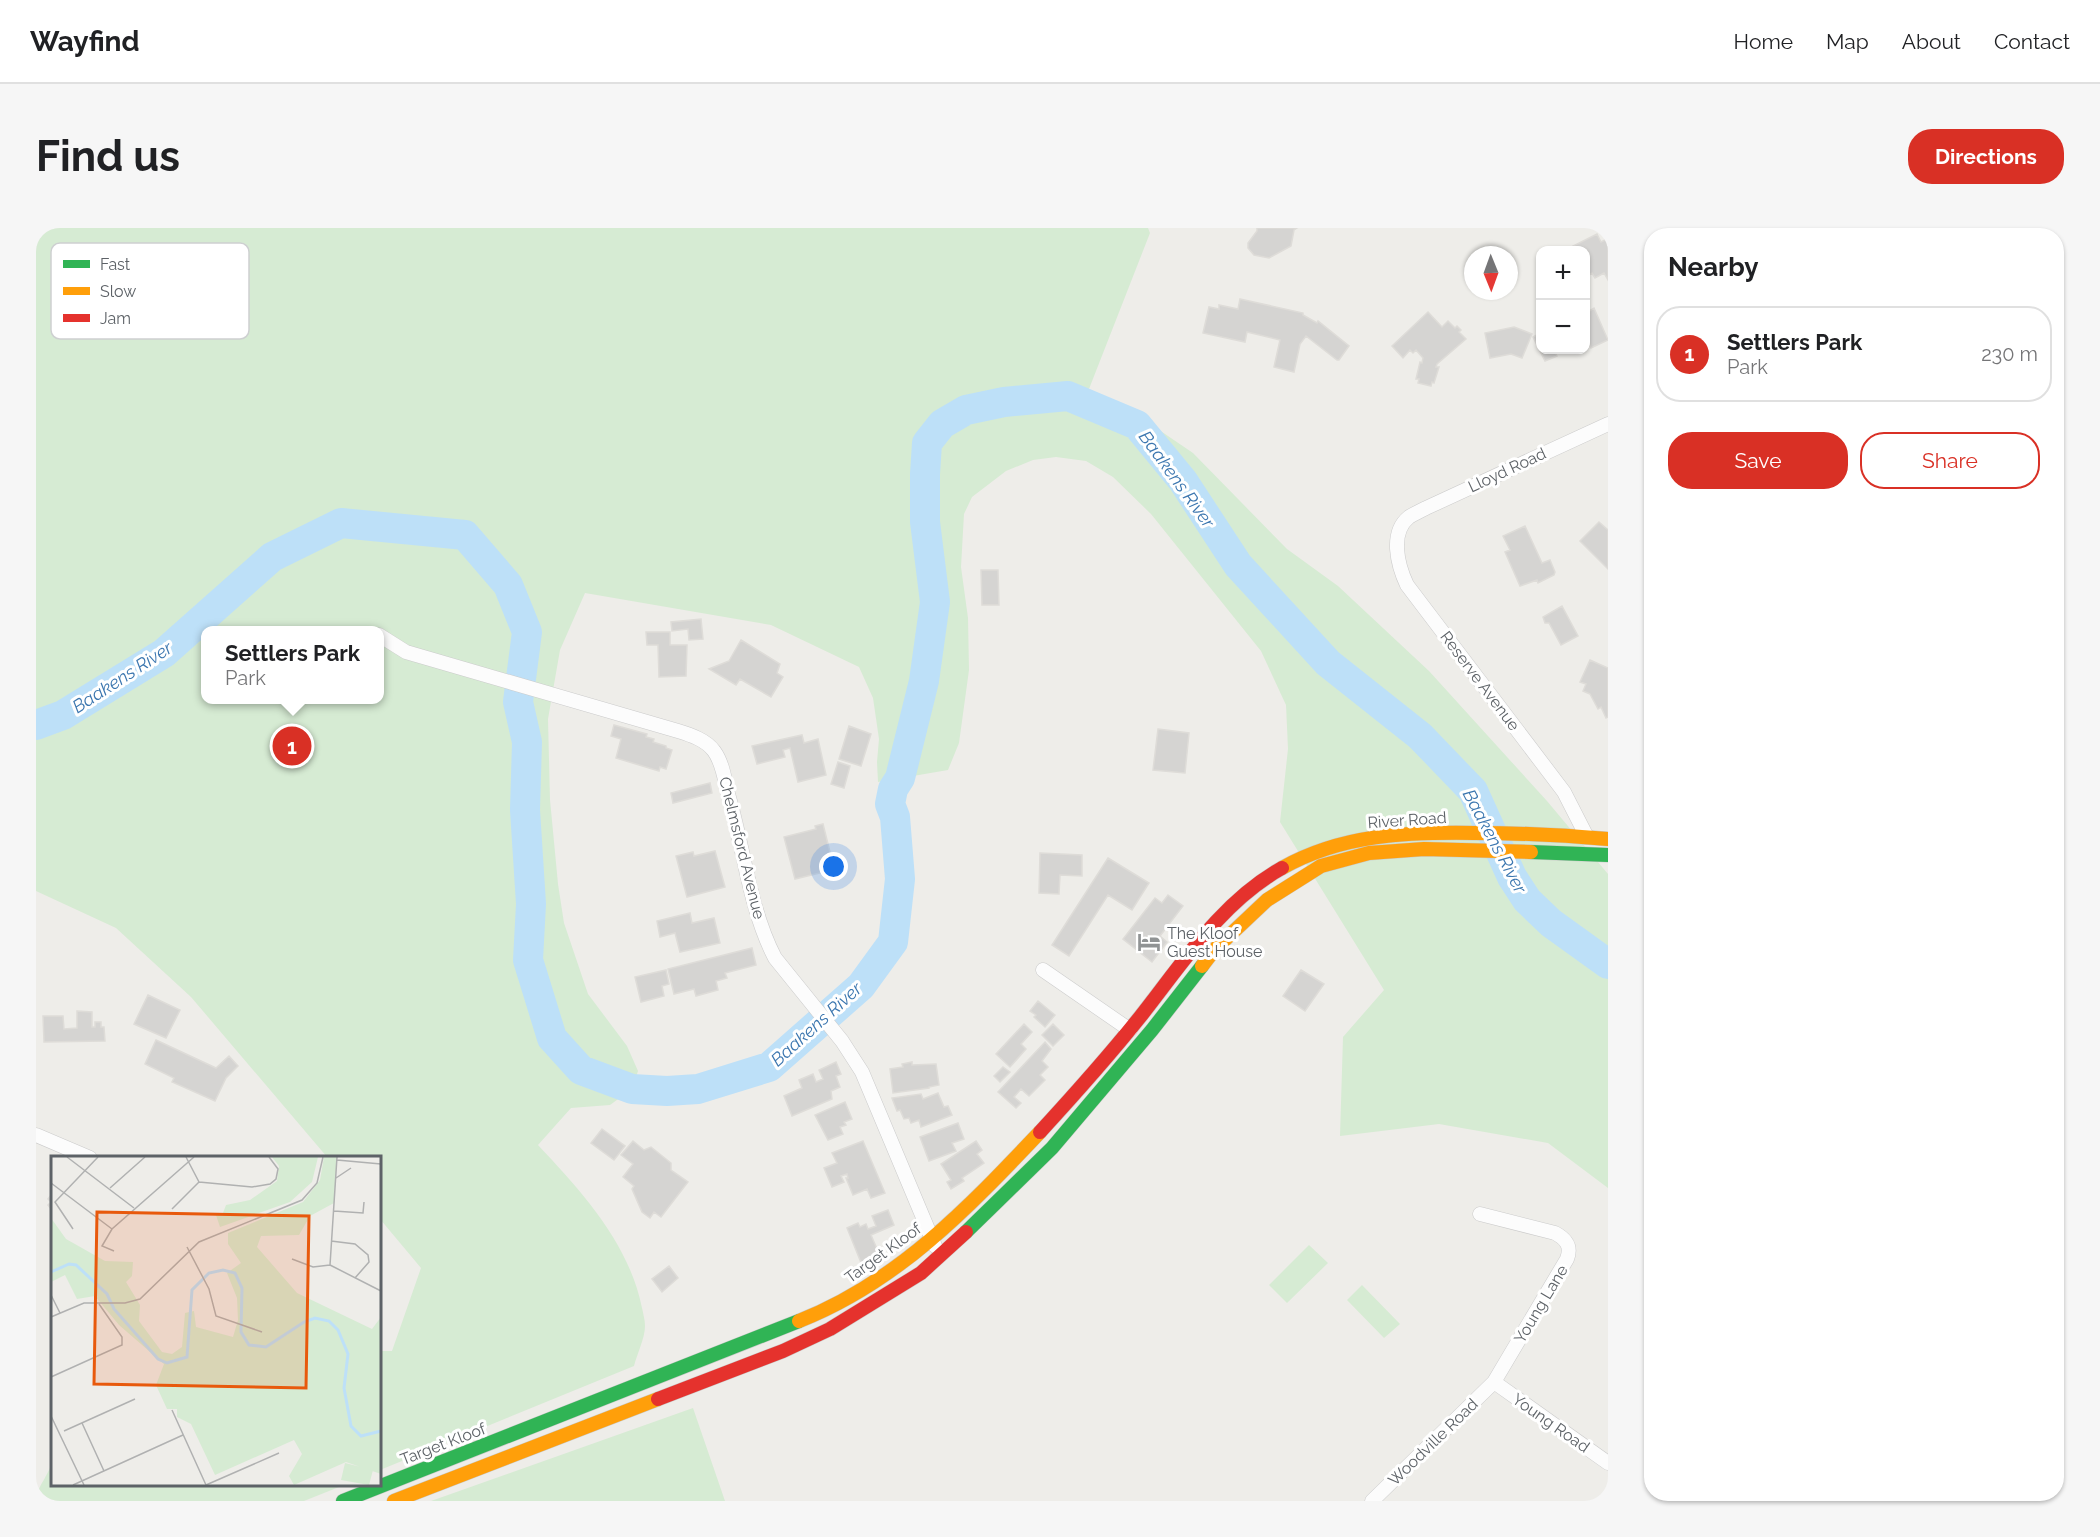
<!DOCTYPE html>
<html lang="en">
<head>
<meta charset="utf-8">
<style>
	:root { --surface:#fff; --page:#f6f6f6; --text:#202124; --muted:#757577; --line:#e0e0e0; --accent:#d93025 }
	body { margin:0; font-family:Raleway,sans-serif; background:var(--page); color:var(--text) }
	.controls { position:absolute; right:18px; top:18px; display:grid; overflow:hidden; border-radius:12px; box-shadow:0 2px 4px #0004 }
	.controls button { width:54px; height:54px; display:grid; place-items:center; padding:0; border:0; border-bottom:2px solid var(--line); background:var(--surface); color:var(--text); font:30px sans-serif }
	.compass { position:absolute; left:1428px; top:18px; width:54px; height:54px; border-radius:50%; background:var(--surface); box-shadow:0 2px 4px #0004; rotate:179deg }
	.you { position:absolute; left:798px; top:639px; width:21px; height:21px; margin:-15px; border:4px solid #fff; border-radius:50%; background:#1a73e8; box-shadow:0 0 0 9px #1a73e833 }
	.badge { display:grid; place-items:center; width:39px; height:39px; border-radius:50%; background:var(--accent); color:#fff; font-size:20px; font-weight:700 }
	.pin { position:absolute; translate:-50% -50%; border:3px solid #fff; box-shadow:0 2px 6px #0006 }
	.popup { position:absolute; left:165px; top:398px; width:183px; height:78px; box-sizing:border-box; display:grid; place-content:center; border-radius:12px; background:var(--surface); filter:drop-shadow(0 2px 4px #0005); font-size:20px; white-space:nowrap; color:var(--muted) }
	.popup b { font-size:22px; color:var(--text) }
	.popup::after { content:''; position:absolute; left:50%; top:100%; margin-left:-12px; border:12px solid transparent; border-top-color:var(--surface) }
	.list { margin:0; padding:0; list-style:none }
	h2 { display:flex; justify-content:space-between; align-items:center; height:78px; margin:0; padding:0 24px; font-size:26px }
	h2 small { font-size:20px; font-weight:400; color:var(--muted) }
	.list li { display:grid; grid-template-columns:39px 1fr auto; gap:18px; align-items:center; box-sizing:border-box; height:96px; margin:0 12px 12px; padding:0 12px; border:2px solid var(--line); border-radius:24px }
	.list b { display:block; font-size:22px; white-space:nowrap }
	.list p { margin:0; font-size:20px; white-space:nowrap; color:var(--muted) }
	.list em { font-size:20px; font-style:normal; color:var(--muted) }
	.actions { display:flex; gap:12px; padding:18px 24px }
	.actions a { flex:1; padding:14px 0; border:2px solid var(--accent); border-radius:24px; text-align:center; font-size:21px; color:var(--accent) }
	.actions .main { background:var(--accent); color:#fff }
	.map { position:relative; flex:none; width:1572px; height:1273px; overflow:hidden; border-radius:24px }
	header { display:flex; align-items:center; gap:36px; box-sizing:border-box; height:84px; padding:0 30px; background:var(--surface); border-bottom:2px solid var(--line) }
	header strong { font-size:28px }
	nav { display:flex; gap:33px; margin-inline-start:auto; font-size:21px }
	.intro { display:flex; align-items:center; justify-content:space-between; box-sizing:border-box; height:144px; padding:0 36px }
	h1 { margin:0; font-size:42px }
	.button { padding:15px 27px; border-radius:24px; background:var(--accent); color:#fff; font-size:21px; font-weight:700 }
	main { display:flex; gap:36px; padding:0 36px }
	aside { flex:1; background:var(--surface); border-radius:24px; box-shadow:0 2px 4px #0004 }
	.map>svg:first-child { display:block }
</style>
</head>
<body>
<header>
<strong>Wayfind</strong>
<nav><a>Home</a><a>Map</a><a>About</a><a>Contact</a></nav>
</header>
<div class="intro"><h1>Find us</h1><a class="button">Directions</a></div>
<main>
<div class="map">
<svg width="1572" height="1273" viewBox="0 0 1572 1273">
	<rect width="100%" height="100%" fill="#eeede9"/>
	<path fill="#d6ebd3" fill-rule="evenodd" d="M 0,0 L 1112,0 L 1114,5 L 1053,161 L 1104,189 L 1157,225 L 1251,321 L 1302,358 L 1393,443 L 1511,573 L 1572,646 L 1572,960 L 1512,915 L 1403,896 L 1304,908 L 1307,809 L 1348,762 L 1244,594 L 1252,521 L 1250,477 L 1225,423 L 1115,286 L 1077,249 L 1050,233 L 1020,229 L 997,232 L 970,243 L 936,269 L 928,286 L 925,339 L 932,390 L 933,442 L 923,515 L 912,542 L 842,554 L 841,534 L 843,511 L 837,470 L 823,439 L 735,397 L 549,365 L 524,422 L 512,491 L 514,572 L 522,656 L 528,695 L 552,766 L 591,818 L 602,843 L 596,861 L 574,877 L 535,880 L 502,917 C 546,964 593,1015 606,1080 C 607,1085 609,1092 609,1098 C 609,1110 601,1126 598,1138 L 344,1242 L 344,1123 L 356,1123 L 385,1040 L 344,991 L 344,930 L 291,929 L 155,769 L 80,700 L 0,663 ZM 169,402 L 343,402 L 343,472 L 169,472 Z
		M 1273,1017 L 1292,1035 L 1251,1075 L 1233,1057 Z
		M 1326,1057 L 1364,1096 L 1348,1110 L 1311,1072 Z
		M 657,1180 L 689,1273 L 395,1273 Z
		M 16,1232 L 16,1256 L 308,1257 L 268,1273 L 0,1273 C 0,1259 14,1247 16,1232 Z"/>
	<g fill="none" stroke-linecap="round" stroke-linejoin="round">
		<path stroke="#bde0f8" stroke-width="30" d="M 0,497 L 27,487 L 128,425 L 236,329 L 305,295 L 429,307 L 472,357 L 491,404 L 482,474 L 491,514 L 489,582 L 495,676 L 492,732 L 516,810 L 545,842 L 596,861 L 631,863 L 662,861 L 733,839 L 825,758 L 857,714 L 864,651 L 859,589 L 854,576 L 857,561 L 864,550 L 888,453 L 899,374 L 889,294 L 889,246 L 891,215 L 906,196 L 930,182 L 968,174 L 1032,168 L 1101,197 L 1147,253 L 1202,337 L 1292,435 L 1384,508 L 1437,563 L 1476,649 L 1491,672 L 1515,695 L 1572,736"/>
	</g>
	<path fill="#d5d4d2" stroke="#dedcd8" stroke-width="1.5" d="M 1221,0 L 1261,0 L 1258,2 L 1255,18 L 1233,30 L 1218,27 L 1212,20 L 1212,15 L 1221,3 Z
		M 1561,6 L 1565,14 L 1571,11 L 1572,13 L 1572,52 L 1568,45 L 1559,50 L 1556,45 L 1552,48 L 1550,44 L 1550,22 L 1539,22 L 1537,18 Z
		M 1204,71 L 1267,85 L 1267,87 L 1281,95 L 1282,93 L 1313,118 L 1303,132 L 1301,132 L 1270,108 L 1264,116 L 1258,144 L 1238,139 L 1244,112 L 1211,104 L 1209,114 L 1167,105 L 1173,79 L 1183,81 L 1183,77 L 1202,81 Z
		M 1558,80 L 1572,112 L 1555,120 L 1551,112 L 1550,113 L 1550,85 Z
		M 1392,84 L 1406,99 L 1412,93 L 1419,100 L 1421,98 L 1425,102 L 1423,104 L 1430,111 L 1401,136 L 1400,139 L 1403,139 L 1398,155 L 1396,154 L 1395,158 L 1382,155 L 1383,151 L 1380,151 L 1384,134 L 1386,135 L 1387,130 L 1380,122 L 1377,125 L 1374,122 L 1367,130 L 1356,118 Z
		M 1478,99 L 1496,106 L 1486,130 L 1475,126 L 1454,130 L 1449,105 Z
		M 1504,105 L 1504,122 L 1518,122 L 1521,128 L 1509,133 L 1497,109 Z
		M 1563,294 L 1572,302 L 1572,341 L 1544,313 Z
		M 1489,298 L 1506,335 L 1514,332 L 1519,344 L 1518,347 L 1502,355 L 1501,352 L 1484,358 L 1469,324 L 1474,322 L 1467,308 Z
		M 945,342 L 962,342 L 963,377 L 946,377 Z
		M 1526,378 L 1542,408 L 1525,417 L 1513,395 L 1509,395 L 1507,389 Z
		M 665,391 L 667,411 L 653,412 L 652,401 L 636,403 L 635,394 Z
		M 610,404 L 634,404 L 634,417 L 651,417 L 650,448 L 623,449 L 622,417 L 611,417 Z
		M 705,412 L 744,436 L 741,445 L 747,449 L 735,469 L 704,451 L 700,457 L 673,441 L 693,433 Z
		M 1554,432 L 1572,440 L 1572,489 L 1570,490 L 1565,479 L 1562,481 L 1554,466 L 1547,463 L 1550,456 L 1544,454 Z
		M 578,497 L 611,506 L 610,509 L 618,511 L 617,514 L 630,518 L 630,520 L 636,522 L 630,541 L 624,539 L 623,543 L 580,530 L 585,511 L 575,508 Z
		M 813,498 L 835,506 L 825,538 L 803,531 Z
		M 1122,501 L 1153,505 L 1149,545 L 1117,542 Z
		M 766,507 L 768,515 L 782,511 L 790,547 L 762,554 L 754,520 L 747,522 L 749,529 L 721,536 L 716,518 Z
		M 802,534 L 814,538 L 808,560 L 795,556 Z
		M 674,555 L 676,565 L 637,575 L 635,565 Z
		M 787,596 L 796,632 L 785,633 L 788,644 L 759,651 L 748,609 L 780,601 L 779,598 Z
		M 679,623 L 689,659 L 651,669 L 640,628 L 657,624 L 658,628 Z
		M 1004,625 L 1046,627 L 1046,648 L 1024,647 L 1023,666 L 1003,665 Z
		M 1072,630 L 1113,655 L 1096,682 L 1072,667 L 1033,728 L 1016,717 Z
		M 1132,667 L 1147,678 L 1124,708 L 1131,714 L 1116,734 L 1087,711 L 1119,670 L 1126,675 Z
		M 654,685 L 656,695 L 678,690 L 684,715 L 644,724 L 639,705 L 624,709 L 621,693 Z
		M 716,720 L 720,737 L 689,745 L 691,750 L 680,753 L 682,762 L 660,768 L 658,761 L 638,766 L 632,741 Z
		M 630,742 L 633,756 L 626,758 L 628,768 L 605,774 L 599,749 Z
		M 1265,742 L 1288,756 L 1269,783 L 1247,768 Z
		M 112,767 L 144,782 L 130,810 L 98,796 Z
		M 1002,773 L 1019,787 L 1009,799 L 998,789 L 1000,787 L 994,783 Z
		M 41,783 L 56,784 L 56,799 L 59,799 L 59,794 L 65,794 L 65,799 L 68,799 L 69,813 L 8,814 L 7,788 L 27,788 L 28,801 L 41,800 Z
		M 988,796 L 996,804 L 985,816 L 990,821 L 974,839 L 960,826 Z
		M 1017,796 L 1028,807 L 1017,818 L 1006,807 Z
		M 120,812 L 180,840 L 193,828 L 202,838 L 190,850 L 179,873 L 136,854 L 138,850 L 109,836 Z
		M 1009,814 L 1015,821 L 1006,833 L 1012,839 L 1004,847 L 1009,852 L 993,868 L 985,861 L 978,869 L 985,875 L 980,880 L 962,864 Z
		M 800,834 L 805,846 L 800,848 L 804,859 L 795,863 L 796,871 L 756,888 L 748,868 L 766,860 L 763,852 L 777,846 L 780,854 L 787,851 L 783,842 Z
		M 876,834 L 876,837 L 900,836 L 903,857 L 893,859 L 893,860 L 857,865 L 854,841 L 867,839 L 866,836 Z
		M 967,839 L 974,844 L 964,854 L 958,848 Z
		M 902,865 L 908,879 L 912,878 L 916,887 L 885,899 L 883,892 L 875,895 L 873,890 L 868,891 L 864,882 L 861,883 L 856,870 L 885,866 L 887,871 Z
		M 809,874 L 816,891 L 808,894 L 810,897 L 804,899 L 807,906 L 792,912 L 779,887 Z
		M 922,895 L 928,911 L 916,915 L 920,923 L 893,933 L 884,909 Z
		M 566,901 L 589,918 L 578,932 L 555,915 Z
		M 597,913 L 608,922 L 615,919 L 635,935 L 635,942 L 652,954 L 625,989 L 618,984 L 614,990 L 606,984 L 596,961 L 598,958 L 587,949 L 597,936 L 585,927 Z
		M 827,913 L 849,965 L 835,970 L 831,961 L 817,967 L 810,950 L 812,950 L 811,946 L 805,948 L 808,954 L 796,959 L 788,940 L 801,935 L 796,925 Z
		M 940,913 L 946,922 L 941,926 L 948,935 L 926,950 L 928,953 L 915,961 L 911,954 L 915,952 L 905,936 Z
		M 16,966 L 16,982 L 12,977 L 15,974 L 12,971 Z
		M 852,982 L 858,997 L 835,1007 L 845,1030 L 826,1037 L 811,1000 L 822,995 L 824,999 L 830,996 L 832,1001 L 840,998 L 836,988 Z
		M 633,1038 L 642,1050 L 626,1064 L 616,1051 Z"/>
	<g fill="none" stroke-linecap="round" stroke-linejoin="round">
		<g stroke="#cbcbcb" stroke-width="15">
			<path id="street" d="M 343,407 L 370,424 L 642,503 C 655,507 670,512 678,523 C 687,535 689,553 692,566 C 708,620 713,680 739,730 L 806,813 L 826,844 L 899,1018
				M 1551,609 L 1528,564 L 1371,357 C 1362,338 1353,305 1373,289 C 1378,286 1384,283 1390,280 L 1572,196
				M 1007,742 L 1094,802
				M 0,907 L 54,930
				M 1458,1154 L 1572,1235
				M 1336,1273 L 1458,1154 L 1531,1031 C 1536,1018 1530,1011 1519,1005 L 1444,986"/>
		</g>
		<g stroke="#c9cac9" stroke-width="15">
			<path id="fast" d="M 1495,624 L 1572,627
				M 930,1004 L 1016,920 L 1116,802 L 1166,738
				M 307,1273 L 763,1093"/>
		</g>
		<g stroke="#c9cac9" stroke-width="15">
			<path id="slow" d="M 1246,640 C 1306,606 1371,604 1438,605 C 1483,605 1527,607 1572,611
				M 1166,738 L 1179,721 L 1231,672 L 1285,638 L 1333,625 L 1388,621 L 1495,624
				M 763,1093 C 862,1054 932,980 1004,904
				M 358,1273 L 622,1171"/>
		</g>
		<g stroke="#c9cac9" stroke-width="15">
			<path id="jam" d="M 1004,904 C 1038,867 1072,829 1104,789 C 1146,736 1185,674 1246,640
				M 622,1171 L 747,1123 L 794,1101 L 885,1045 L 930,1004"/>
		</g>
		<use href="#street" stroke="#fcfcfc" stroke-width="14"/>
		<use href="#fast" stroke="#30b455" stroke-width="14"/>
		<use href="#slow" stroke="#ff9f0a" stroke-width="14"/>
		<use href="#jam" stroke="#e5322d" stroke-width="14"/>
	</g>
	<defs>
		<g id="hotel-bare" transform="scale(1.8)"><path d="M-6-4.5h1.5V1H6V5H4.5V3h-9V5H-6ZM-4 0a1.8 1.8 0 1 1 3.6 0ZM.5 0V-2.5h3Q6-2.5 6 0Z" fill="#909394" stroke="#fff" stroke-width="2.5" paint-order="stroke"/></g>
	</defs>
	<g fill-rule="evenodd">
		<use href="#hotel-bare" x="1113" y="714"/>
	</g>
	<g text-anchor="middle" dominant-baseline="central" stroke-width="6" stroke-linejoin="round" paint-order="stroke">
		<g font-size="16" fill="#5d6267" stroke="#fff">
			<text transform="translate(1471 242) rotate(-25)">Lloyd Road</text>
			<text transform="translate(1444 453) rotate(53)">Reserve Avenue</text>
			<text transform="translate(1371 592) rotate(-4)">River Road</text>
			<text transform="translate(706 620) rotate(76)">Chelmsford Avenue</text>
			<text transform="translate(847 1025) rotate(-36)">Target Kloof</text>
			<text transform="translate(1505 1076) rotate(-59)">Young Lane</text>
			<text transform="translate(1515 1195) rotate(35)">Young Road</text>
			<text transform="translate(1397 1214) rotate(-44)">Woodville Road</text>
			<text transform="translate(407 1216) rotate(-21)">Target Kloof</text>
		</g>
		<g font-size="16" fill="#5d6267" stroke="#fff" text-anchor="start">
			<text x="1131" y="705">The Kloof<tspan x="1131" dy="18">Guest House</tspan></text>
		</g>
		<g font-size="18" font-style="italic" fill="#3b76af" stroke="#fff">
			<text transform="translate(1141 251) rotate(54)">Baakens River</text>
			<text transform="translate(86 449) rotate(-33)">Baakens River</text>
			<text transform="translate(1459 613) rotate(62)">Baakens River</text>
			<text transform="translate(780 796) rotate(-42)">Baakens River</text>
		</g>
	</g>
	<g transform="translate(15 928)">
		<rect width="330" height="330" fill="#eeede9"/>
		<path d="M 221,1 L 267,1 L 261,26 L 239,46 L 169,71 L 165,59 L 172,57 L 175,49 L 199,44 L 226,25 L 228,10 ZM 273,1 L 286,1 L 283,47 L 259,60 L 248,79 L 210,80 L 206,91 L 246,137 L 321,173 L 330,161 L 330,318 L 295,306 L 243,329 L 238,320 L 251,298 L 243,284 L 164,319 L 140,268 L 126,261 L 126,253 L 116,253 L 105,229 L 113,208 L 68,169 L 44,140 L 26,143 L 14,119 L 0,126 L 0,62 L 15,83 L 54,105 L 82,106 L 81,120 L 75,126 L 89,149 L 88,165 L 111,196 L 121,198 L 131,191 L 134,157 L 143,155 L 145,171 L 182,181 L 187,164 L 186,142 L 176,117 L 190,107 L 177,88 L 177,77 L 252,46 L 269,24 ZM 294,307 L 322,314 L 318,329 L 290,324 Z" fill="#d6ebd3"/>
		<path fill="none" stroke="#bde0f8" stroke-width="3" d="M 0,116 L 18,108 L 25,109 L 56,138 L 63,153 L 107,203 L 116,207 L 136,201 L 141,134 L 158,117 L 172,114 L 184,117 L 191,132 L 190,176 L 198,189 L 215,191 L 253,166 L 264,162 L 278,165 L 287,174 L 297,198 L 293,232 L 300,270 L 310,280 L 330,275"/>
		<path fill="none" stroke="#b0b1b1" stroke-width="1.5" d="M 16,1 L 83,52M 135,1 L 148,26M 286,4 L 330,8M 285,22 L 300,12M 148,26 L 201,31 L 219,28 L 225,23 L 227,13 L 218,1M 0,27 L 61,73M 59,32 L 94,1M 121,53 L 148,26M 283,55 L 312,57 L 313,46M 22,73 L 4,46 L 47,1M 280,85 L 304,88 L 317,99 L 318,106 L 304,122M 136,91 L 158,133 L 165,160 L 211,176M 63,95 L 51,90 L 61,73 L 143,1M 241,103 L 262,111 L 279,109M 279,109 L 286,1M 279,109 L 330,135M 0,139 L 9,157M 0,161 L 33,147 L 74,147 L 89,143 L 148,86 L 251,44 L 266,27 L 272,1M 0,221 L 71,189 L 71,181 L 48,148M 121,254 L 155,329M 0,260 L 33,329M 31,267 L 53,315M 13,275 L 84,243M 22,329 L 132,279M 155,329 L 228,297"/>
		<path fill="#e8590c" fill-opacity="0.15" stroke="#e8590c" stroke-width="3" d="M 46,56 L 258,60 L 255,232 L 43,228 Z"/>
		<rect width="330" height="330" fill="none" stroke="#5d6267" stroke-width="3"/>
	</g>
	<rect x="15" y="15" width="198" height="96" rx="9" fill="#fff" stroke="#ced0d1" stroke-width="1.5"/>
	<rect x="27" y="32" width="27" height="8" fill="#30b455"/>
	<rect x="27" y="59" width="27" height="8" fill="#ff9f0a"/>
	<rect x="27" y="86" width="27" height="8" fill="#e5322d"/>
	<g font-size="16" fill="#5d6267">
		<text x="64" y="42">Fast</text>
		<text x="64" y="69">Slow</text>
		<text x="64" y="96">Jam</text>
	</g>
</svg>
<div class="controls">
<button>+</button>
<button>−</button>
</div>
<svg class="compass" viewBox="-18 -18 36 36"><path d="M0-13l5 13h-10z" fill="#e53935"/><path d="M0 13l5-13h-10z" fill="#757577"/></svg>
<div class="you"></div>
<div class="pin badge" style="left:256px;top:518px">1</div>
<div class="popup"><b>Settlers Park</b>Park</div>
</div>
<aside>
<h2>Nearby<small></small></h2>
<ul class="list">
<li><span class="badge">1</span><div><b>Settlers Park</b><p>Park</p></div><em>230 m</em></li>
</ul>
<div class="actions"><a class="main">Save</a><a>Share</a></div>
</aside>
</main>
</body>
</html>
